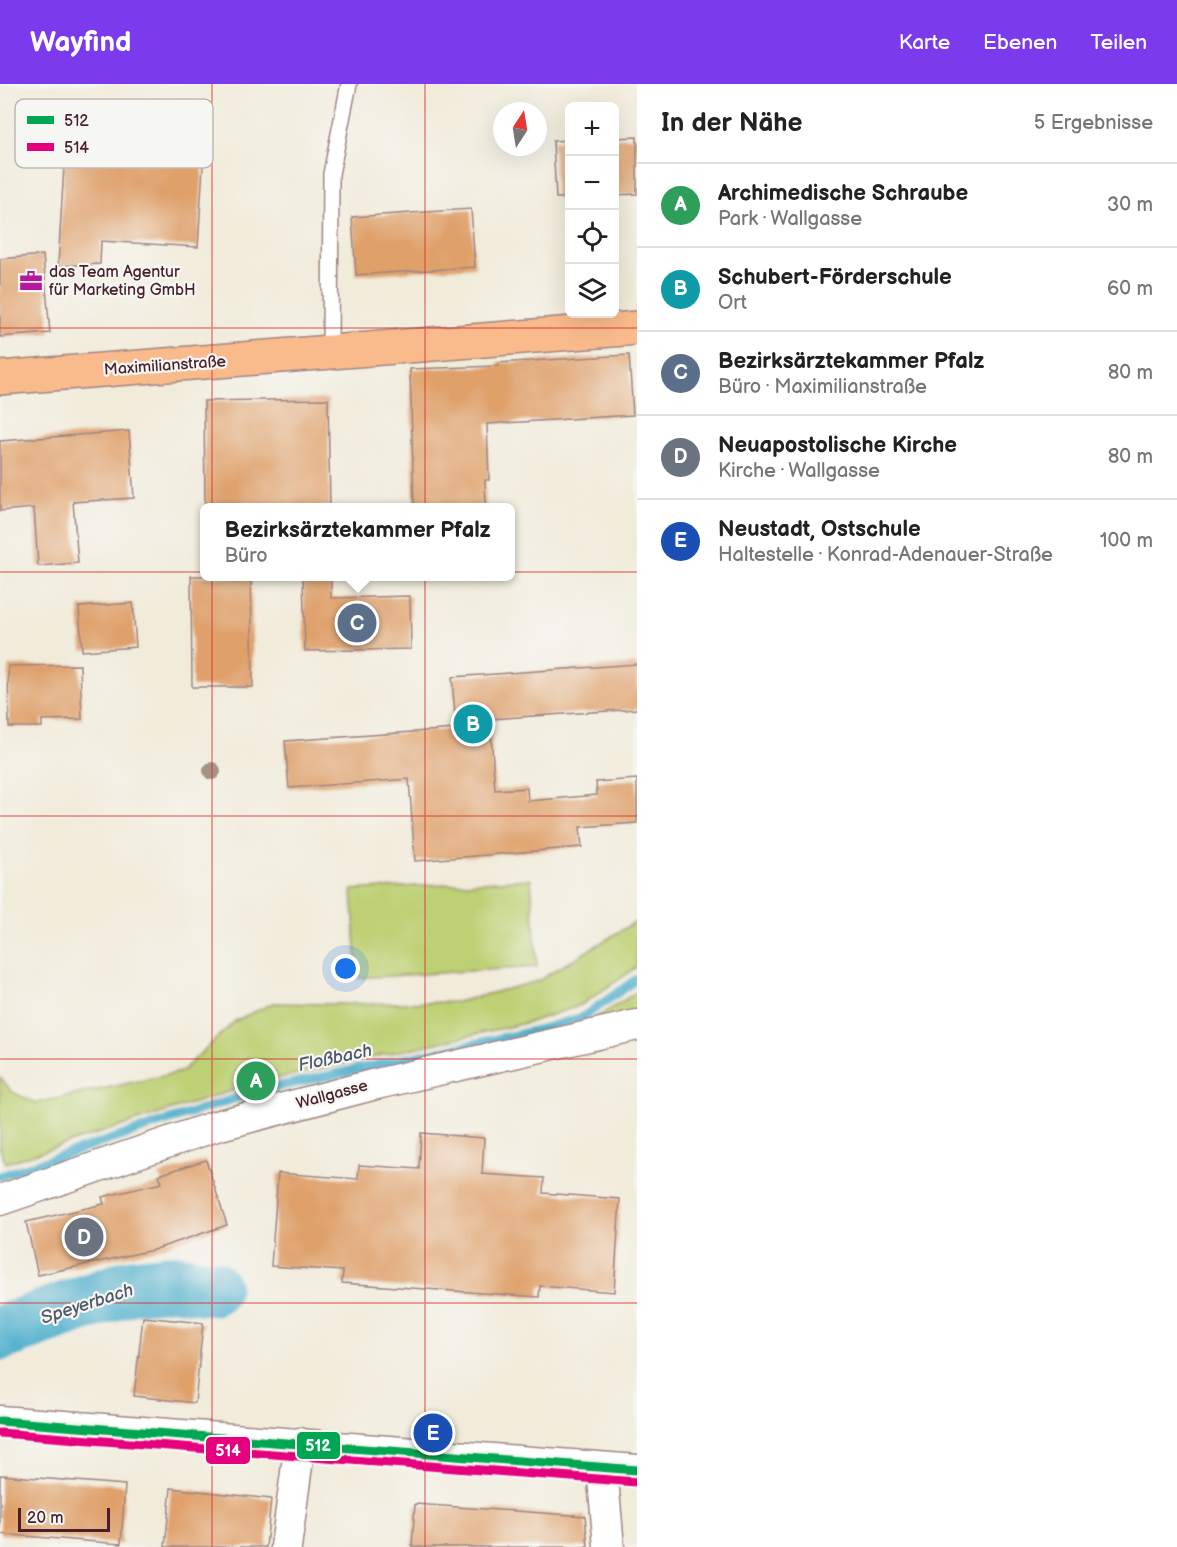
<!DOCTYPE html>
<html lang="de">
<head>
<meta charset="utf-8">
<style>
	:root { --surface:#fff; --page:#f6f6f6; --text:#222; --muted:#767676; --line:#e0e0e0; --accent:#7c3aed }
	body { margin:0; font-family:"Balsamiq Sans",sans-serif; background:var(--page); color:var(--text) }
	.controls { position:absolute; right:18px; top:18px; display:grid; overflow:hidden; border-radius:9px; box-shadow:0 6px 24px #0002 }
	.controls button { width:54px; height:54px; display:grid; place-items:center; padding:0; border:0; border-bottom:2px solid var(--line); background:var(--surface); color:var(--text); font:30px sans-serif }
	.compass { position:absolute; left:493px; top:18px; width:54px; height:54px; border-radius:50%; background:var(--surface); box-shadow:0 6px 24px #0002; rotate:12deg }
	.scale { position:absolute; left:18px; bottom:15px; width:92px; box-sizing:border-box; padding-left:6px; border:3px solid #4a1f2b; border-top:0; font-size:16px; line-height:21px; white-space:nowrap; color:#4a1f2b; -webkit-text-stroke:4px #f6f6f2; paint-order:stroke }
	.you { position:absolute; left:346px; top:885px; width:21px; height:21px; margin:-15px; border:4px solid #fff; border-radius:50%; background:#1a73e8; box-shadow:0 0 0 9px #1a73e833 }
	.badge { display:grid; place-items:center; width:39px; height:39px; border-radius:50%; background:var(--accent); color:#fff; font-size:20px; font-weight:700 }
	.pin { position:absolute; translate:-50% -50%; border:3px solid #fff; box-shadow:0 2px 6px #0006 }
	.popup { position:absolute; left:200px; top:419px; width:315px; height:78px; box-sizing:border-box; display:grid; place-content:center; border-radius:9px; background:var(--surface); filter:drop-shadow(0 2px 4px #0005); font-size:20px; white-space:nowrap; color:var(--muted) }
	.popup b { font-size:22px; color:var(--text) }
	.popup::after { content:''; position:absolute; left:50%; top:100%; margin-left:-12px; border:12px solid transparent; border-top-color:var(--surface) }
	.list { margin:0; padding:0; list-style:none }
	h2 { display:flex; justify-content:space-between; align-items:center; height:78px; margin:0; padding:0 24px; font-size:26px }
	h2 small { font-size:20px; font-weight:400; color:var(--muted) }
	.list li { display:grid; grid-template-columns:39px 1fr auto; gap:18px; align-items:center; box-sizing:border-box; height:84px; padding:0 24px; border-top:2px solid var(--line) }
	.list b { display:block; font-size:22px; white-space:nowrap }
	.list p { margin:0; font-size:20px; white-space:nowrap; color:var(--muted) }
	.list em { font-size:20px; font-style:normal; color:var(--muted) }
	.icon { flex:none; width:33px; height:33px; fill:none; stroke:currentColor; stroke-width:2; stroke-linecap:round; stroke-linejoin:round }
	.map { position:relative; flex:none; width:637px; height:1463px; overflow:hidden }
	header { display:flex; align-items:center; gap:36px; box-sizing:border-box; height:84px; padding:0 30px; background:var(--accent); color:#fff }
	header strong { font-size:28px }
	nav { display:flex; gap:33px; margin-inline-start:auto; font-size:21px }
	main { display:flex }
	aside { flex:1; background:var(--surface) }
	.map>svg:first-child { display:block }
</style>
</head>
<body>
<header>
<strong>Wayfind</strong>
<nav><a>Karte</a><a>Ebenen</a><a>Teilen</a></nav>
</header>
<main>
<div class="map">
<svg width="637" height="1463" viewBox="0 0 637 1463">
	<rect width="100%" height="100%" fill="#f6f6f2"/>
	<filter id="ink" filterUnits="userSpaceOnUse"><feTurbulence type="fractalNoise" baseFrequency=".0167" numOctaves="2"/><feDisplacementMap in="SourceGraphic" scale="12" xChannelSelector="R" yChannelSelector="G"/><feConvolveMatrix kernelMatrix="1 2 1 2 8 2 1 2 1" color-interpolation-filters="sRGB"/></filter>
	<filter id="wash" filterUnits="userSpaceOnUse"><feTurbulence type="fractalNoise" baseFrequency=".008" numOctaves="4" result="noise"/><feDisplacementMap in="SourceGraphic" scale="24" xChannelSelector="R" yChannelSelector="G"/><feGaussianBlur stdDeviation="1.35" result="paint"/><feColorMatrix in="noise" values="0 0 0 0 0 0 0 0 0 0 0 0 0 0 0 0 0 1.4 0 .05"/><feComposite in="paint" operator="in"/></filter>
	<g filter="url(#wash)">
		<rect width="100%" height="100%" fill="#f1ebda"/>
		<path fill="#bdd073" stroke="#84784f" stroke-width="1.5" d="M 531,795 L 537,883 L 358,894 L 352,806 Z
			M 635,838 L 637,838 L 637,883 L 581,921 L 530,938 L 253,1000 L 6,1079 L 0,1066 L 0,993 L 12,1008 L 36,1019 L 181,988 L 235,937 L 273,919 L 334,920 L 457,918 L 538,897 Z
			M 637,908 L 637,931 L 591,937 Z"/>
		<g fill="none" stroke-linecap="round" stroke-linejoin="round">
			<path stroke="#4daecc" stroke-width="9" d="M 0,1092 L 258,1007 L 538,946 L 583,933 L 637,895"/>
			<path stroke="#4daecc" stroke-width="56" d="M 0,1249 L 130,1203 L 173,1198 L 212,1204"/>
		</g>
		<g id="blocks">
			<path fill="#dfa06a" d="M 637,53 L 637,110 L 615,111 L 615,54 Z
				M 570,56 L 570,114 L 556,114 L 553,57 Z
				M 108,60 L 204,66 L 198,163 L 101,157 L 100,180 L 58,182 L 65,66 L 107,68 Z
				M 471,125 L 475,183 L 356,191 L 352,133 Z
				M 43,171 L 50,249 L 0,253 L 0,175 Z
				M 629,271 L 633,331 L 487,340 L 489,396 L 485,396 L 486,423 L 414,423 L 410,285 L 498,282 L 498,279 Z
				M 328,315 L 330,423 L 205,423 L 204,317 Z
				M 129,347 L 134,414 L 73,418 L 78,479 L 38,482 L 34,424 L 0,427 L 0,357 Z
				M 191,492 L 251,492 L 253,603 L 192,603 Z
				M 303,492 L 331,492 L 331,514 L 410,512 L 411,565 L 305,567 Z
				M 133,519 L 136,563 L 82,567 L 79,523 Z
				M 637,580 L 637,625 L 490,635 L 495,706 L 527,704 L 528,717 L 597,711 L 596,698 L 637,695 L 637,739 L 580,743 L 582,763 L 415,777 L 409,695 L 289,704 L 285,657 L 456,645 L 452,593 Z
				M 80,581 L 82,635 L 42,636 L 42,643 L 9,643 L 8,582 Z
				M 421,1049 L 484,1054 L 482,1090 L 544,1094 L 543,1109 L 620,1115 L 614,1208 L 540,1202 L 539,1213 L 342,1199 L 343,1187 L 271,1182 L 278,1089 L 358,1095 L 359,1081 L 419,1085 Z
				M 206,1076 L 227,1141 L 153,1166 L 38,1191 L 26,1138 L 104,1120 L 102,1113 L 162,1099 L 159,1091 Z
				M 143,1233 L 203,1239 L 195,1319 L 134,1312 Z
				M 0,1391 L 125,1401 L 121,1460 L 0,1450 Z
				M 171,1404 L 271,1415 L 266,1463 L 165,1463 Z
				M 415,1420 L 585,1432 L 588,1463 L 412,1463 Z"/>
		</g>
	</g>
	<g filter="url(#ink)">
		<use href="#blocks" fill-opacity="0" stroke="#9e8582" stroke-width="1.5"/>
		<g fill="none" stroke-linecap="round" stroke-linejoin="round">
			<g stroke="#9e8582" stroke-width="18">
				<path id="lane" d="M 330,269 L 331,90 L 349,0"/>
			</g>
			<g stroke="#9e8582" stroke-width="33">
				<path id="street" d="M 0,1116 L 216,1042 L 372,1001 L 637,941
					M 0,1337 L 637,1386
					M 602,1384 L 609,1463
					M 286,1463 L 300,1359"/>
			</g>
			<g stroke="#9e8582" stroke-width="36">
				<path id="primary" d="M 0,294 L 637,244"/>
			</g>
			<use href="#lane" stroke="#fff" stroke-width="15"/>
			<use href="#street" stroke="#fff" stroke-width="30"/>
			<use href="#primary" stroke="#fabb8c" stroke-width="33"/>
			<g stroke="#f6f6f2" stroke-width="14">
				<path id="bus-1" d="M 0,1337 L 637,1386"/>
			</g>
			<g stroke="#f6f6f2" stroke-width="14">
				<path id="bus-2" d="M 0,1349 L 636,1398"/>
			</g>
			<use href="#bus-1" stroke="#00a651" stroke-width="9"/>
			<use href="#bus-2" stroke="#e5007d" stroke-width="9"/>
		</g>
		<circle fill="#a59384" cx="212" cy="687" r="9"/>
	</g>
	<path fill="none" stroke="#d62828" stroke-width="1.5" stroke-opacity="0.55" d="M 212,0 L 212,1463M 425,0 L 425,1463M 0,244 L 637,244M 0,488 L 637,488M 0,732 L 637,732M 0,975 L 637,975M 0,1219 L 637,1219"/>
	<defs>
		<g id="office-bare" transform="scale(1.8)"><path d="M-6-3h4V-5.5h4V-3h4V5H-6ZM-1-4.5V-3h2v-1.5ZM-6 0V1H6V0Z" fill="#b5179e" stroke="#f6f6f2" stroke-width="2.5" paint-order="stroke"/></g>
	</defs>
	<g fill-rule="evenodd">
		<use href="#office-bare" x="31" y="197"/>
	</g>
	<g text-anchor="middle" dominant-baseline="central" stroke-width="4.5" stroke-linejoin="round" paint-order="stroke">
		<g font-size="16" fill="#4a1f2b" stroke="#f6f6f2" text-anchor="start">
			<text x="49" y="188">das Team Agentur<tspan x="49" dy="18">für Marketing GmbH</tspan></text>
		</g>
		<g font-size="16" fill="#4a1f2b" stroke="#f6f6f2">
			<text transform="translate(165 282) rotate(-4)">Maximilianstraße</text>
			<text transform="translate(332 1011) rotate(-15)">Wallgasse</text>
		</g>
		<g font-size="18" font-style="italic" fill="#4b586b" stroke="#f6f6f2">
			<text transform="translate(335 974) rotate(-12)">Floßbach</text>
			<text transform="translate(87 1220) rotate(-18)">Speyerbach</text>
		</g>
	</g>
	<rect x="15" y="15" width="198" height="69" rx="9" fill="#f6f6f2" stroke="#c2b6b6" stroke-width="1.5"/>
	<rect x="27" y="32" width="27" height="8" fill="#00a651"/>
	<rect x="27" y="59" width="27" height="8" fill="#e5007d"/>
	<g font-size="16" fill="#4a1f2b">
		<text x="64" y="42">512</text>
		<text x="64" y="69">514</text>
	</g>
	<g stroke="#f6f6f2" stroke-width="2">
		<rect x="296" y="1347" width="45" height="29" rx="6" fill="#00a651"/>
		<rect x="205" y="1352" width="46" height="29" rx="6" fill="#e5007d"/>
	</g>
	<g font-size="16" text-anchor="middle" font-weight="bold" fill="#fff">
		<text x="318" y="1367">512</text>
		<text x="228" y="1372">514</text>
	</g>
</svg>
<div class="controls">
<button>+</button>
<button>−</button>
<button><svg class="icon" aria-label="locate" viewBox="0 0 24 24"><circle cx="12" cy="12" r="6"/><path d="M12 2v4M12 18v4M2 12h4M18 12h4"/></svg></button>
<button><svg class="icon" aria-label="layers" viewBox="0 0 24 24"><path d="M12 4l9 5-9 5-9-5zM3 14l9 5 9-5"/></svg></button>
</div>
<svg class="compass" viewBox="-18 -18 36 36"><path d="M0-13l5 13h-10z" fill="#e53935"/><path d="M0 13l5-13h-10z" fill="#767676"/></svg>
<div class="scale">20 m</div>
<div class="you"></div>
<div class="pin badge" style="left:256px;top:997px;background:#2e9e5b">A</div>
<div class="pin badge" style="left:473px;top:640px;background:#0f9aa8">B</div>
<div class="pin badge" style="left:357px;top:539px;background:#5c6f8a">C</div>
<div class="popup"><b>Bezirksärztekammer Pfalz</b>Büro</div>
<div class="pin badge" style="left:84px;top:1153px;background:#6b7280">D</div>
<div class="pin badge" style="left:433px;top:1349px;background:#1a4fb4">E</div>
</div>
<aside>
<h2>In der Nähe<small>5 Ergebnisse</small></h2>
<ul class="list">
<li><span class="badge" style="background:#2e9e5b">A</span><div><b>Archimedische Schraube</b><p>Park · Wallgasse</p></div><em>30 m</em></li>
<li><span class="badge" style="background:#0f9aa8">B</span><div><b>Schubert-Förderschule</b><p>Ort</p></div><em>60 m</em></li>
<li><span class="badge" style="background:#5c6f8a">C</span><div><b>Bezirksärztekammer Pfalz</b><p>Büro · Maximilianstraße</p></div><em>80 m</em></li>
<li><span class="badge" style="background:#6b7280">D</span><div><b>Neuapostolische Kirche</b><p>Kirche · Wallgasse</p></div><em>80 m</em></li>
<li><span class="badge" style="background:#1a4fb4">E</span><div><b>Neustadt, Ostschule</b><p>Haltestelle · Konrad-Adenauer-Straße</p></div><em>100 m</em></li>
</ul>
</aside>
</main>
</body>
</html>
